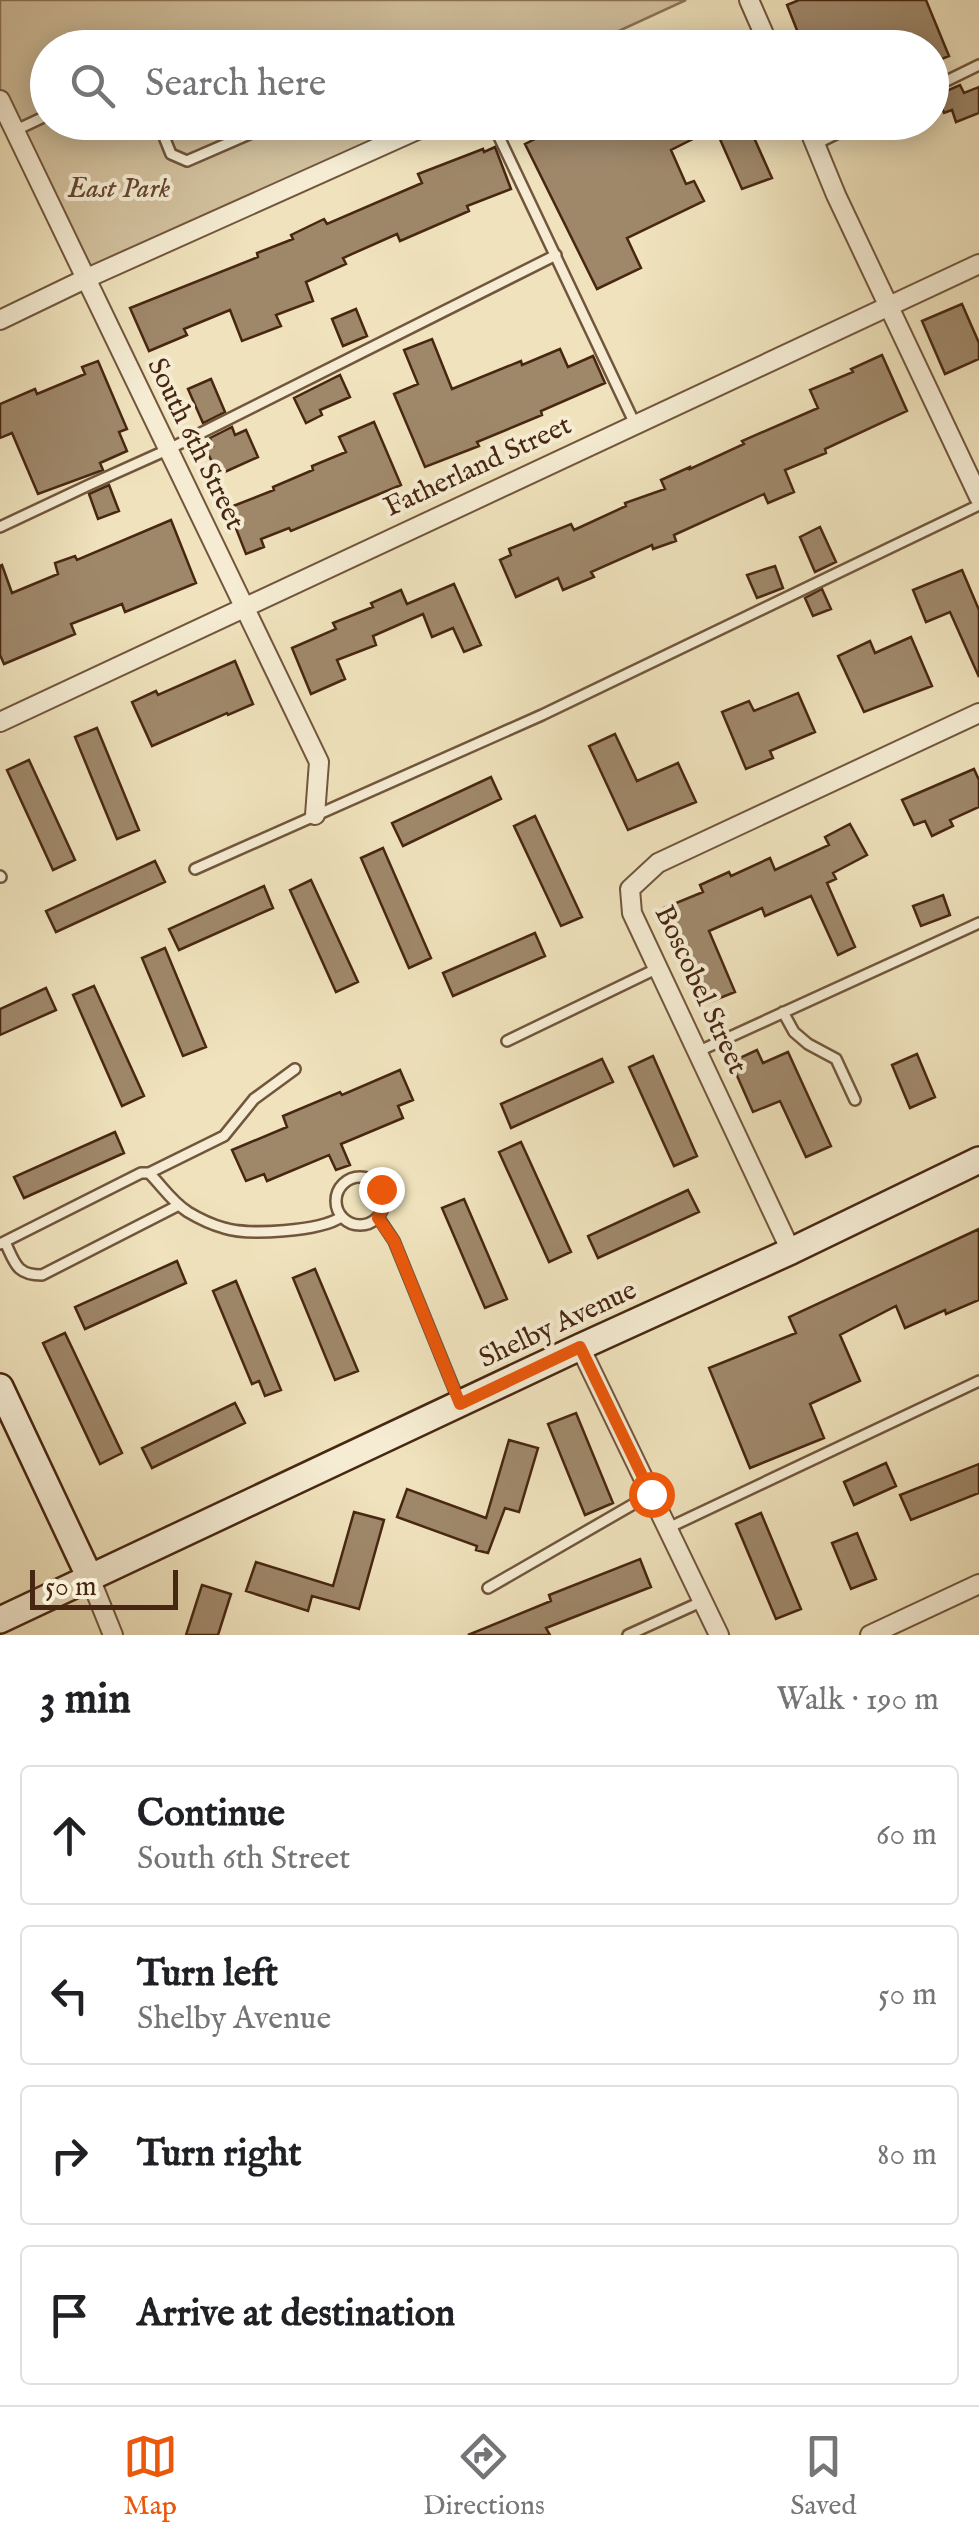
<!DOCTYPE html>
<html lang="en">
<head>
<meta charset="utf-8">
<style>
	:root { --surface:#fff; --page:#f6f6f6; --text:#202124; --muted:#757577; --line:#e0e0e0; --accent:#ea580c }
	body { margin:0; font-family:"IM FELL English",serif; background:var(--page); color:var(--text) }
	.scale { position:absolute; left:30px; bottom:25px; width:148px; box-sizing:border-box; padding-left:10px; border:5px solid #482712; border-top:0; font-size:28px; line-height:35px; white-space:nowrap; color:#482712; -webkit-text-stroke:8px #f5ecd3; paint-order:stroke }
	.stop { position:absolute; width:30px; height:30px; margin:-22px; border:8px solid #ea580c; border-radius:50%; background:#fff }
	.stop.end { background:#ea580c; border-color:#fff; box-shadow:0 2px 10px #0008 }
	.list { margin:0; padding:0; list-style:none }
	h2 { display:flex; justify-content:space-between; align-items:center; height:130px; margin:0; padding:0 40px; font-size:42px }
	h2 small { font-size:32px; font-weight:400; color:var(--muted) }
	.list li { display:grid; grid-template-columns:65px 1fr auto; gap:30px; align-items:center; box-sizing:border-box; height:140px; margin:0 20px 20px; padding:0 20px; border:2px solid var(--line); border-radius:10px }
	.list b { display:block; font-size:38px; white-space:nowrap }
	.list p { margin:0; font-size:32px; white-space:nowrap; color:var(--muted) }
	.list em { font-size:32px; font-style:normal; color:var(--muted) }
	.icon { flex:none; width:55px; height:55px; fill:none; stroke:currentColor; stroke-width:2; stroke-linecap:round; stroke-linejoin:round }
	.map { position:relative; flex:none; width:979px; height:1635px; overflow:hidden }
	.search { position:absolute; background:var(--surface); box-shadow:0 5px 25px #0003; left:30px; right:30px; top:30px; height:110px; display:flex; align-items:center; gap:25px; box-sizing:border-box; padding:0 35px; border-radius:55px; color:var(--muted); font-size:38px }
	.sheet { height:770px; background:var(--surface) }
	nav { display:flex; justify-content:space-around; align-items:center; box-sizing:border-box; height:140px; border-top:2px solid var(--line); background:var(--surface); font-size:28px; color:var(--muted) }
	nav a { display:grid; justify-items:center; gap:5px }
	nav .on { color:var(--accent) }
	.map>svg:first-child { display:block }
</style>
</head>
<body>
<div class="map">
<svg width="979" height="1635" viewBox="0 0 979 1635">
	<rect width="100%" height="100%" fill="#efe2bc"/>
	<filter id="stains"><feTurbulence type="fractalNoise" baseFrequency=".002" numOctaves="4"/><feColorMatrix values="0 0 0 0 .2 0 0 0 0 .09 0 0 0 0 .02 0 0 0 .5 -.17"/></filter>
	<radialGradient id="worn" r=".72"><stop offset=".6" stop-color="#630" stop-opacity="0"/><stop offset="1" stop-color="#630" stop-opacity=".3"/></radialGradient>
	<path fill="#d3c29f" stroke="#8e7458" stroke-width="2.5" d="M 0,0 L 686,0 L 584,47 L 48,48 L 48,122 L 423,123 L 85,279 L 0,96 Z"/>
	<path fill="#9f886a" stroke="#482712" stroke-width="2.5" d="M 799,0 L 926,0 L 949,56 L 932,63 L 932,48 L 804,48 L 787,5 Z
		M 960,85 L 964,93 L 979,87 L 979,113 L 956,122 L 952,110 L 944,113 L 937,95 Z
		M 588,122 L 747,122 L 772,178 L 742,189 L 715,128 L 671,150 L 686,184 L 694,181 L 704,201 L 627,238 L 641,268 L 597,289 L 525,144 L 555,129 L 557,137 Z
		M 495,147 L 511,189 L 467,206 L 469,211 L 400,241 L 397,234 L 343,258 L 346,264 L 306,282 L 313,301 L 276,315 L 281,326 L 242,341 L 230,310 L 184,329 L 187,335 L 149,351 L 130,308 L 258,257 L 257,253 L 293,239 L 291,235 L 324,219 L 327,224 L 422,183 L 418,174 L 483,149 L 484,152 Z
		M 962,304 L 979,343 L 979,359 L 945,374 L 922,321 Z
		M 356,309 L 367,336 L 343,346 L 332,319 Z
		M 432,339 L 452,389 L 521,361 L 522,365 L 560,349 L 568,367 L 593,356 L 605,383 L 541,411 L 542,415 L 477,442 L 479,446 L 425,467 L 394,394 L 418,384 L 404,350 Z
		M 882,355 L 907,411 L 825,449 L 826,453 L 785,470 L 794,492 L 768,503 L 764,494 L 674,535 L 676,541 L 653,549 L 652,545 L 591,572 L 594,577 L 563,590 L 558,578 L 516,597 L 500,560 L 511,555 L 509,549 L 571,524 L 574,530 L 626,506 L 625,503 L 665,489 L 661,480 L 690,467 L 690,469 L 744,444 L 742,441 L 818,408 L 810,390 L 853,372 L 851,369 Z
		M 98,361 L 127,429 L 119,432 L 127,451 L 100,463 L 103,470 L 38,494 L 12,433 L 0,438 L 0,404 L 35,389 L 37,394 L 85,374 L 82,367 Z
		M 340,375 L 350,397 L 320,410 L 322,415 L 306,423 L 294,398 Z
		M 211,379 L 225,412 L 203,423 L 188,389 Z
		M 374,422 L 401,485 L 291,531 L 289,528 L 261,539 L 264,547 L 246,554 L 228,508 L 274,490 L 273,487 L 313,470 L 312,466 L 346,452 L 339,437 Z
		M 232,427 L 235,435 L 246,430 L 258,457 L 218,475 L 206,449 L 213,446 L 210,438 Z
		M 109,485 L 119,511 L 98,519 L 89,494 Z
		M 171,520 L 196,583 L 125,612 L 122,604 L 71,624 L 75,634 L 4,664 L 0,655 L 0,566 L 2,565 L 12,593 L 58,574 L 55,563 L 75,556 L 77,560 Z
		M 820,527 L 836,562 L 815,572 L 800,537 Z
		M 775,566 L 783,588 L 757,598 L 747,575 Z
		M 962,570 L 979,610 L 979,677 L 950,612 L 926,622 L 913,590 Z
		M 454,584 L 481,645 L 464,652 L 453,628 L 432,637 L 423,614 L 373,636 L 376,645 L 337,660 L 345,679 L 311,694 L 292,648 L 336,629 L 333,623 L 373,607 L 371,603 L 401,590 L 407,604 Z
		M 822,589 L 831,609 L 813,616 L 805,598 Z
		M 911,637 L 932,686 L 864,712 L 838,656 L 870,641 L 875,653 Z
		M 235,661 L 253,704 L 228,715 L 227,713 L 152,746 L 132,702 L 156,691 L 158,695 Z
		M 798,693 L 815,732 L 770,751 L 773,758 L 746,769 L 722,712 L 749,701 L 754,711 Z
		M 97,728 L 139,830 L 117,839 L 75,737 Z
		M 615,734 L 637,781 L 678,763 L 696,802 L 628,830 L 589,746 Z
		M 29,760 L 75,860 L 53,870 L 7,770 Z
		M 974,769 L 979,780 L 979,807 L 950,820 L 953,826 L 932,836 L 925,821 L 914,825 L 902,800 Z
		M 491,777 L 501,799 L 403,846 L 392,823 Z
		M 535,816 L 582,917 L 561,926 L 514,826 Z
		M 850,824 L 867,855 L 833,873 L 836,879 L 827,883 L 855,947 L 838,955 L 811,896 L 765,916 L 762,908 L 709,931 L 735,992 L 705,1004 L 664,908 L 703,892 L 700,885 L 729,872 L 731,876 L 770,858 L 775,870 L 829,845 L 825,837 Z
		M 383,848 L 431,958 L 409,968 L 361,858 Z
		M 155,861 L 165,882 L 56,932 L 46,911 Z
		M 311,880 L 358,982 L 336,992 L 290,890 Z
		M 264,886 L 273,908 L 179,950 L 169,929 Z
		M 943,895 L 950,915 L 921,926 L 913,906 Z
		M 535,933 L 545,956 L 453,996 L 443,973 Z
		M 165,948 L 206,1047 L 183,1056 L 142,958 Z
		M 94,986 L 144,1096 L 122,1106 L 73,995 Z
		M 46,988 L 56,1010 L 0,1035 L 0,1009 Z
		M 757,1050 L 763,1063 L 788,1052 L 831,1146 L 806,1157 L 780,1101 L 753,1112 L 731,1062 Z
		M 917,1054 L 935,1097 L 910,1108 L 892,1065 Z
		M 653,1056 L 697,1156 L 674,1166 L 629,1067 Z
		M 602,1059 L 613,1082 L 511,1128 L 501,1104 Z
		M 400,1070 L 413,1100 L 398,1106 L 403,1118 L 341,1144 L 350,1165 L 336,1170 L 329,1155 L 267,1181 L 264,1174 L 246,1181 L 232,1150 L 287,1127 L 283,1116 L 340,1092 L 342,1095 Z
		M 115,1132 L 124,1153 L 24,1198 L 14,1177 Z
		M 521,1142 L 571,1252 L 549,1262 L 499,1152 Z
		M 688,1190 L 699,1212 L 598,1258 L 588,1236 Z
		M 464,1199 L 507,1299 L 485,1308 L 442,1208 Z
		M 979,1229 L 979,1300 L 946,1314 L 945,1310 L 905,1328 L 896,1306 L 840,1335 L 860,1381 L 810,1404 L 824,1438 L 750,1468 L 709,1368 L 796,1333 L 789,1317 Z
		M 177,1261 L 186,1283 L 85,1329 L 75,1307 Z
		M 315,1269 L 358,1371 L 335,1380 L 293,1278 Z
		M 236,1281 L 281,1390 L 265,1396 L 259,1381 L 252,1384 L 213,1291 Z
		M 65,1333 L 122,1453 L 100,1464 L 43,1343 Z
		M 235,1403 L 245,1423 L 152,1468 L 142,1448 Z
		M 576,1413 L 613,1503 L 585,1515 L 548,1424 Z
		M 509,1440 L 538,1448 L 519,1512 L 505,1508 L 488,1553 L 476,1550 L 477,1546 L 397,1517 L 407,1489 L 486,1518 Z
		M 886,1463 L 896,1486 L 854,1505 L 844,1482 Z
		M 979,1464 L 979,1493 L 911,1520 L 900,1495 Z
		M 354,1512 L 384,1520 L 359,1609 L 312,1596 L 308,1611 L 246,1591 L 256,1562 L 333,1586 Z
		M 761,1513 L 801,1609 L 776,1619 L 736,1524 Z
		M 857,1533 L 876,1579 L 851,1589 L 832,1543 Z
		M 640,1559 L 651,1587 L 546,1628 L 550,1635 L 468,1635 L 551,1601 L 549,1595 Z
		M 202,1585 L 231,1594 L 218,1635 L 186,1635 Z"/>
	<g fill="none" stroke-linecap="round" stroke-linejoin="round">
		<g stroke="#72563c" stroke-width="14">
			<path id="lane" d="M 117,48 C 129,39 142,39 154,48
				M 932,88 L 979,65
				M 158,122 L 171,154 L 187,161 L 277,122
				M 492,122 L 635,424
				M 14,131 L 48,115
				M 816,144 L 860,122
				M 0,527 L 89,485 L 167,450 L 556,255
				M 195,869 L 542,715 L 979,505
				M 0,876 L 1,877
				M 783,1012 L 794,1032 L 808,1044 L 836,1059 L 855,1100
				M 507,1041 L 658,968
				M 697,1052 L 979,923
				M 149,1173 L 224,1136 L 254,1099 L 295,1069
				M336 1201a24 24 0 1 1 48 0a24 24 0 1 1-48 0Z
				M 378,1217 L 394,1241 L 459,1401
				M 5,1242 C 15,1263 16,1275 42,1275 L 179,1205
				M 0,1244 L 141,1173 L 149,1173 C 163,1187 171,1201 188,1212 C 198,1218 213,1225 224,1228 C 248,1236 321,1231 341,1217
				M 668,1528 L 979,1381
				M 488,1588 L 651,1494
				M 628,1635 L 703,1601"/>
		</g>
		<g stroke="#72563c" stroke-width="22">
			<path id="street" d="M 749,0 L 770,48
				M 0,100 L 319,762 L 315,815
				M 806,122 L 836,195 L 979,497
				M 0,320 L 85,279 L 435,122
				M 0,722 L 979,264
				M 791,1251 L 632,913 L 630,889 L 658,863 L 979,713
				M 580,1347 L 719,1635
				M 90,1578 L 113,1635
				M 870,1635 L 979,1584"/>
		</g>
		<g stroke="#482712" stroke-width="30">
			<path id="secondary" d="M 0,1387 L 90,1578
				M 0,1620 L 580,1347 L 791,1251 L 979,1160"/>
		</g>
		<use href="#lane" stroke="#f5ecd3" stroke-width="9"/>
		<use href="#street" stroke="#f5ecd3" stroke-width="18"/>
		<use href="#secondary" stroke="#f5ecd3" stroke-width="25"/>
	</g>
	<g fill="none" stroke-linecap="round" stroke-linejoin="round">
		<path stroke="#ea580c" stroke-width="12" d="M 381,1189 C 385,1200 384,1207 378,1218 L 394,1241 L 460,1404 L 580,1347 L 651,1494"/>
	</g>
	<g text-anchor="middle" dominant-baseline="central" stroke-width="8" stroke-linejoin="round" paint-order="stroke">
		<g font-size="28" font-style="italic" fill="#64462e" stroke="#f5ecd3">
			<text x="119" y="189">East Park</text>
		</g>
		<g font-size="28" fill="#482712" stroke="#f5ecd3">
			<text transform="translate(195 444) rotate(64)">South 6th Street</text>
			<text transform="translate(478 467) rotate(-25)">Fatherland Street</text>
			<text transform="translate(700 990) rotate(65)">Boscobel Street</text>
			<text transform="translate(558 1325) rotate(-25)">Shelby Avenue</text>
		</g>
	</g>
	<rect width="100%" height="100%" filter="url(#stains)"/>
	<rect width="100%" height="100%" fill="url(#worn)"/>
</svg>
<div class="scale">50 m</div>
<div class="stop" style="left:651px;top:1494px"></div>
<div class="stop end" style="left:381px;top:1189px"></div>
<div class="search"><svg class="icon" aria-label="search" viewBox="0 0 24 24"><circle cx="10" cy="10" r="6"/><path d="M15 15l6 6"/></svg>Search here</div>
</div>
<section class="sheet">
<h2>3 min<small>Walk · 190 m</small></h2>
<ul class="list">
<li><svg class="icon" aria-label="ahead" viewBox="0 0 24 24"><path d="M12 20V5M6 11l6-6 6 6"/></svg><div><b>Continue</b><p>South 6th Street</p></div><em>60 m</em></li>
<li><svg class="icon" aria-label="left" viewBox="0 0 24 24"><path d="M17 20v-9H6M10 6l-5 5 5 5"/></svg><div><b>Turn left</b><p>Shelby Avenue</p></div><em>50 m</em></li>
<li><svg class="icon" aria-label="right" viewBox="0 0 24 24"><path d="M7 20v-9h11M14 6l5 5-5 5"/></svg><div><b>Turn right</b></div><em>80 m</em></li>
<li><svg class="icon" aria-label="arrive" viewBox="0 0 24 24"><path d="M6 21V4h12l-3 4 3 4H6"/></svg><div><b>Arrive at destination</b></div></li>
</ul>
</section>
<nav>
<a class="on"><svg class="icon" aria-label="map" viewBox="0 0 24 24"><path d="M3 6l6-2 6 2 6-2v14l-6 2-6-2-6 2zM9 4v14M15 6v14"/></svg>Map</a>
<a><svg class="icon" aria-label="directions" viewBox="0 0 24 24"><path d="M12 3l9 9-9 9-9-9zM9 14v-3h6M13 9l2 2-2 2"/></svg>Directions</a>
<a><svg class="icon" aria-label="saved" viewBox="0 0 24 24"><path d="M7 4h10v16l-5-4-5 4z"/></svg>Saved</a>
</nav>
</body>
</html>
